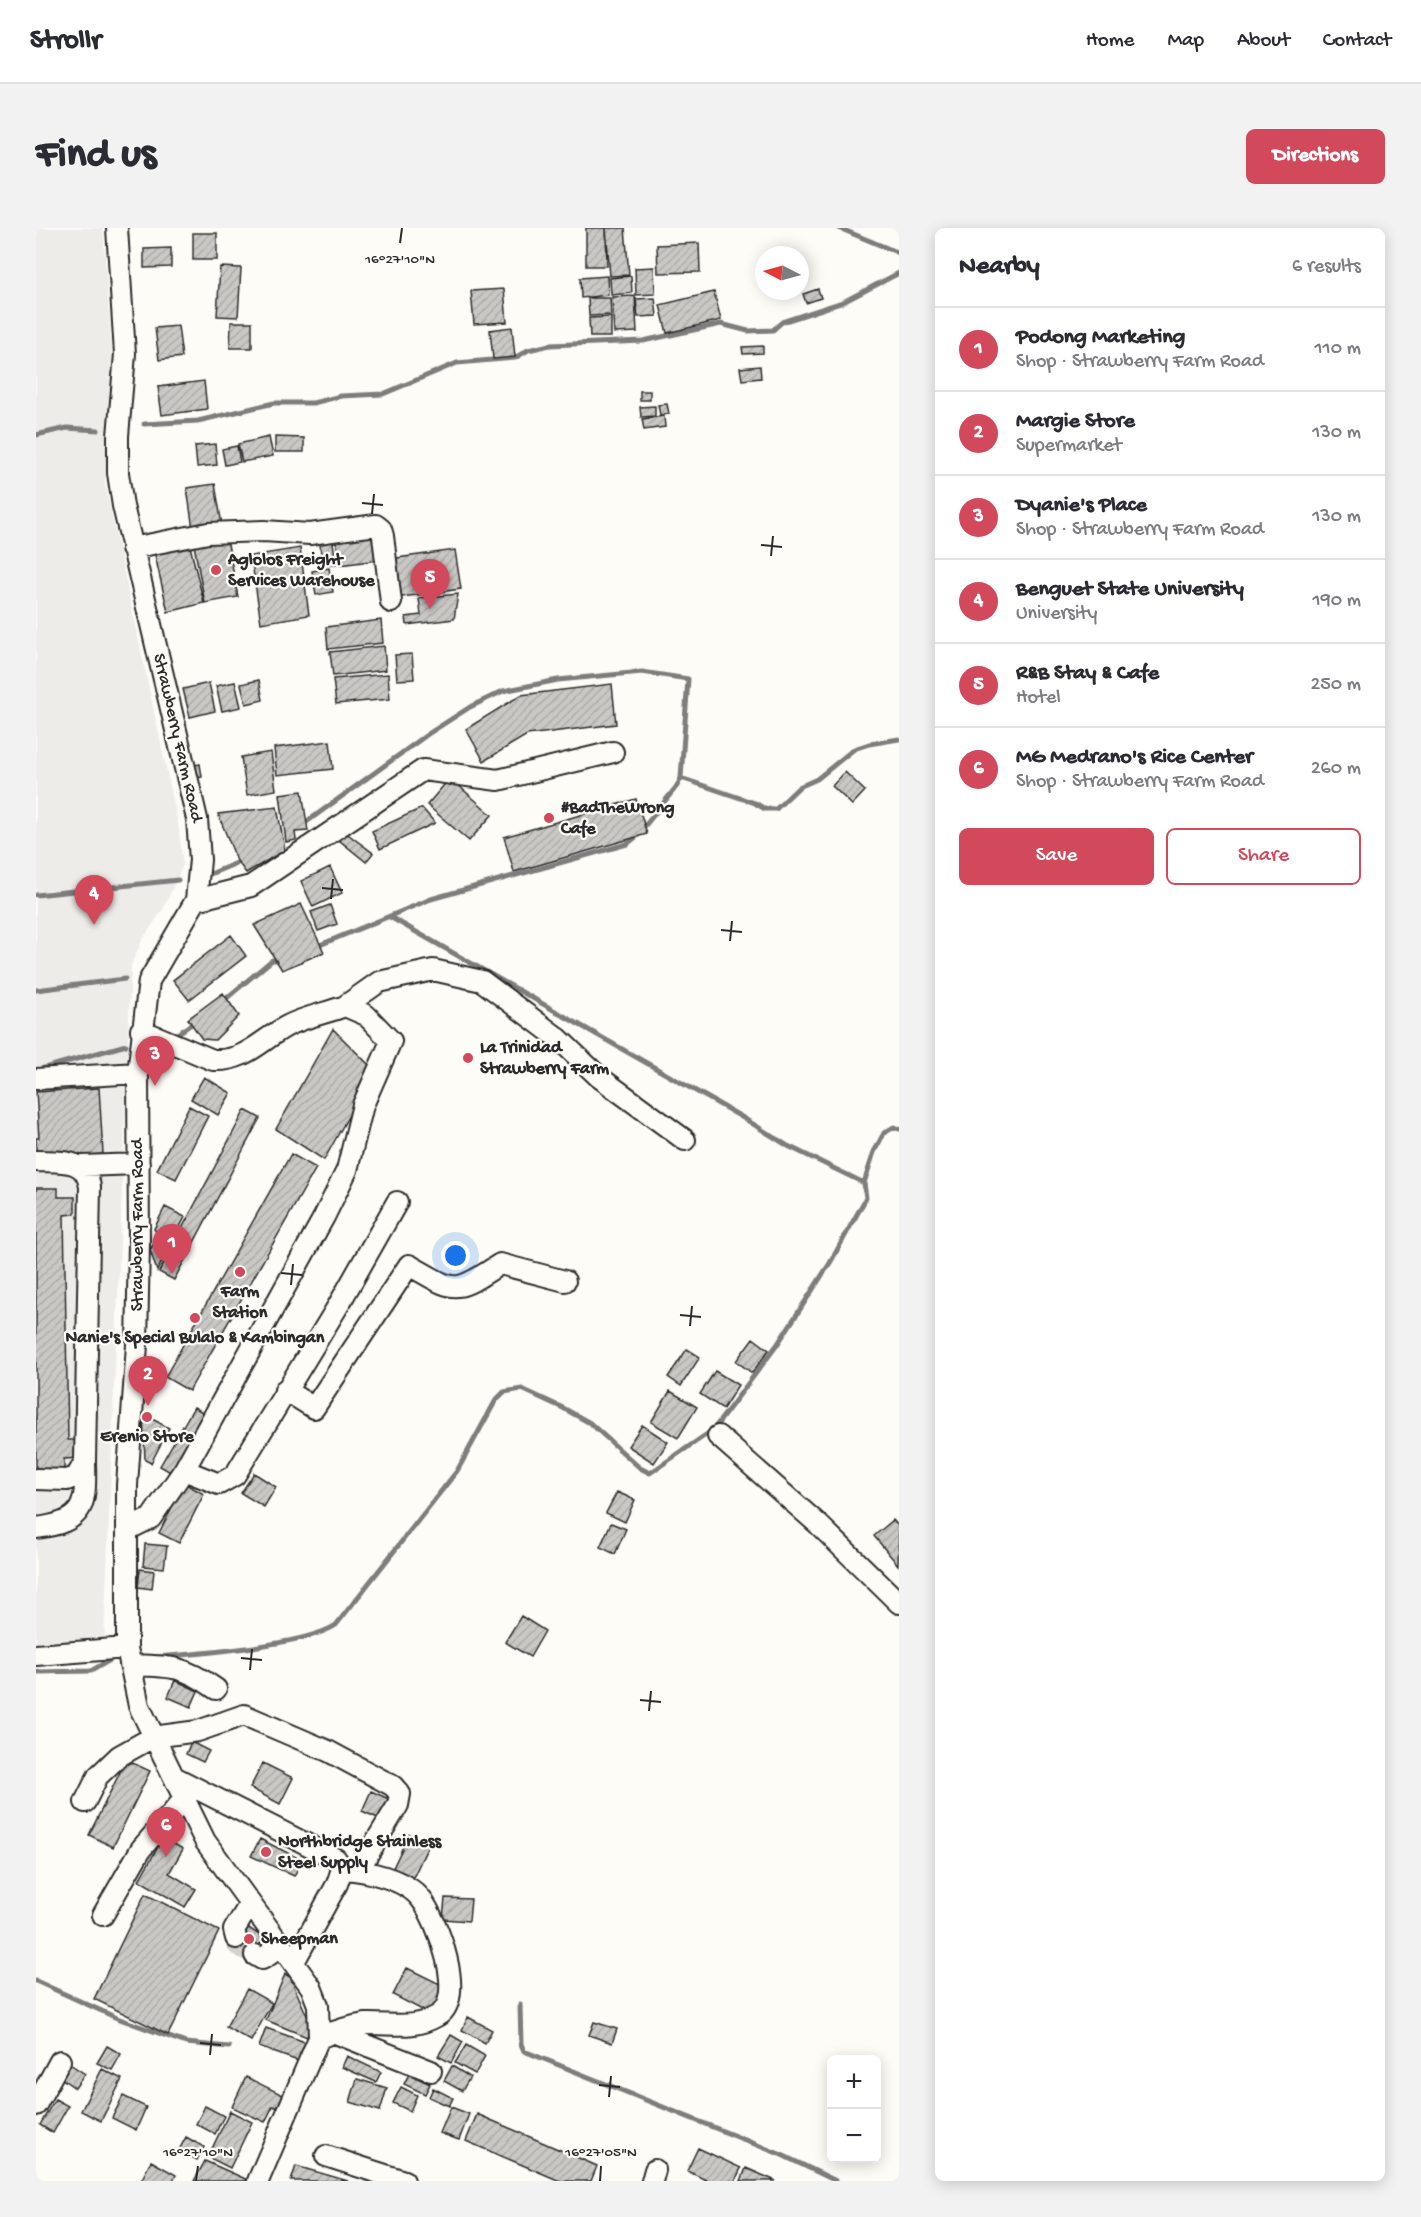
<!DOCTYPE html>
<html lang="en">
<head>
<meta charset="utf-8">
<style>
	:root { --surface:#fff; --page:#f2f2f3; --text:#2b2b33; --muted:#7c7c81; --line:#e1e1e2; --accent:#d1495b }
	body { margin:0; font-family:"Gochi Hand",sans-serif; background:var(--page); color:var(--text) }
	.controls { position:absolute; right:18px; bottom:18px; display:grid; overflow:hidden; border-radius:9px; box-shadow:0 3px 15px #0003 }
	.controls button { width:54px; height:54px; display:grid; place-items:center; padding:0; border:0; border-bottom:2px solid var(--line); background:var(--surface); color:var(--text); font:30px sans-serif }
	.compass { position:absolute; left:719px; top:18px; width:54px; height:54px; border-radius:50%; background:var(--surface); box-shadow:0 3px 15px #0003; rotate:276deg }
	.you { position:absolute; left:420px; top:1028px; width:21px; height:21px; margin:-15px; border:4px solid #fff; border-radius:50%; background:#1a73e8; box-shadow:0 0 0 9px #1a73e833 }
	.badge { display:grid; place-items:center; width:39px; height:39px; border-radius:50%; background:var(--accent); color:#fff; font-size:20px; font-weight:700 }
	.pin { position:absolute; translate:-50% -50px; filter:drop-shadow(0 2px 3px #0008) }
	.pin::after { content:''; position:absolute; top:32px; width:21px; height:18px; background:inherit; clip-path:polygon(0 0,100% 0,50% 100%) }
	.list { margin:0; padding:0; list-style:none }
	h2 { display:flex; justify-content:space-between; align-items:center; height:78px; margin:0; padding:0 24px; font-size:26px }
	h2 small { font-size:20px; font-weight:400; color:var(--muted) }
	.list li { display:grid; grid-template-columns:39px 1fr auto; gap:18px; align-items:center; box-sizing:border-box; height:84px; padding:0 24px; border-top:2px solid var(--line) }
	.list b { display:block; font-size:22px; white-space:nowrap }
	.list p { margin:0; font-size:20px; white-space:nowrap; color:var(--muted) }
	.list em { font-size:20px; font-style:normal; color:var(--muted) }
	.actions { display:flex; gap:12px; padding:18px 24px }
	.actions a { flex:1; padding:14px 0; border:2px solid var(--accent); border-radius:9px; text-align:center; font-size:21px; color:var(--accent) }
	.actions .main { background:var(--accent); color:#fff }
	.map { position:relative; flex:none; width:863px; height:1953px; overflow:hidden; border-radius:9px }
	header { display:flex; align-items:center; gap:36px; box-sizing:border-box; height:84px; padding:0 30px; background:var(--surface); border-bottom:2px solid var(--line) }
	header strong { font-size:28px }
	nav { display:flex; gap:33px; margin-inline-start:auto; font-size:21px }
	.intro { display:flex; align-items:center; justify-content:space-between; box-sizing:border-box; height:144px; padding:0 36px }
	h1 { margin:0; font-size:42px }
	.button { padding:15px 27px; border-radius:9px; background:var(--accent); color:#fff; font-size:21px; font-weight:700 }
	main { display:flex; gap:36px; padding:0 36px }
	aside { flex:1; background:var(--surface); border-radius:9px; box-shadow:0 3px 15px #0003 }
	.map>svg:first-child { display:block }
</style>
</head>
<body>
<header>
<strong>Strollr</strong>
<nav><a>Home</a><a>Map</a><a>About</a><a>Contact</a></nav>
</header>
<div class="intro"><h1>Find us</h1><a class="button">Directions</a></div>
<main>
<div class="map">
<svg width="863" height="1953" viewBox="0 0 863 1953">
	<defs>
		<pattern id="building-hatch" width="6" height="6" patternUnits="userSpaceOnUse" patternTransform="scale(1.5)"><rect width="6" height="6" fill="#c9c8c4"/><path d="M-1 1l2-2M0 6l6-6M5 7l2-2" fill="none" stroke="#adaca9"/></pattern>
	</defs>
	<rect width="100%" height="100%" fill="#fdfcf7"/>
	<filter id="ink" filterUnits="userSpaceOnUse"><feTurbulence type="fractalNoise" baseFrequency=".0167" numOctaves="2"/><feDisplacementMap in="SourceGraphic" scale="12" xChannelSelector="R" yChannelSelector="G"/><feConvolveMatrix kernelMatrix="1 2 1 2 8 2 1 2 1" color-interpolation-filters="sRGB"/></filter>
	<g filter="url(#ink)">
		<path fill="#edece8" d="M 0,0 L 67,0 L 77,144 L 69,256 L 142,595 L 147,637 L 127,681 L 106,712 L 95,737 L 68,1415 L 0,1418 Z"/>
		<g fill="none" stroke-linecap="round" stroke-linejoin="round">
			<path stroke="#7e7d7b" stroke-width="5" d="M 803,0 L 863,25
				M 108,196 L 162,193 L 238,175 L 277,175 L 305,168 L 347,166 L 421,135 L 479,130 L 492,122 L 514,117 L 607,113 L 685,96 L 712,103 L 737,102 L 746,94 L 807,74 L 863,45
				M 0,207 L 31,200 L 62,202
				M 645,550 L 719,575 L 729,581 L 740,581 L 763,559 L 781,551 L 818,521 L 833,516 L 863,511
				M 265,598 L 392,506 L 434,479 L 467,463 L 522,452 L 606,444 L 652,451 L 645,550 L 641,558 L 600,609 L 591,616 L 395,671 L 279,719
				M 167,649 L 208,632
				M 0,667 L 142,652
				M 354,689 L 709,891 L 752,918 L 828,955
				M 0,762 L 89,751
				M 186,774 L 236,732 L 245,732
				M 137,809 L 161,792
				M 114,837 L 131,827
				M 5,841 L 90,817
				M 120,1429 C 159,1426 271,1417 300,1397 L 421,1243 L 460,1172 L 468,1164 L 486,1161 L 527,1180 L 554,1195 L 604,1240 L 614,1245 L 677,1202 L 741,1117 L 794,1035 L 830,970 L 828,955 L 838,924 L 848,905 L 858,899 L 863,901
				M 0,1444 L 55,1443 L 74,1432
				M 0,1753 L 81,1790 L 150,1815 L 193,1819
				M 484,1776 L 485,1816 L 488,1823 L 746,1927 L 800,1953"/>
		</g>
		<path fill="url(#building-hatch)" stroke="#2b2b2b" stroke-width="1.5" d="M 550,0 L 570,0 L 571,38 L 550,38 Z
			M 570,0 L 589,0 L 593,47 L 574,48 Z
			M 157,5 L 181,5 L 181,32 L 157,32 Z
			M 663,15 L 664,44 L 622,45 L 621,17 Z
			M 135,20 L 135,39 L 108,40 L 108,21 Z
			M 184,39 L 205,40 L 202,89 L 181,88 Z
			M 618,39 L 619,66 L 600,67 L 599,40 Z
			M 571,48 L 572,67 L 545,70 L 544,50 Z
			M 595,48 L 596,65 L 575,67 L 574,50 Z
			M 468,61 L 471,94 L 438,96 L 435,63 Z
			M 782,61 L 785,70 L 770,75 L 767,66 Z
			M 678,64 L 685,92 L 631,105 L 624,77 Z
			M 599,68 L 601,104 L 578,105 L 576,69 Z
			M 552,70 L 574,70 L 575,87 L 553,88 Z
			M 619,70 L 621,88 L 602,89 L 600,71 Z
			M 575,89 L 575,109 L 554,109 L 553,90 Z
			M 195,94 L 216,94 L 216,120 L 194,120 Z
			M 142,98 L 146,129 L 123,132 L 119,100 Z
			M 476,99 L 479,129 L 457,131 L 454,102 Z
			M 727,118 L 727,125 L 707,126 L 706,119 Z
			M 724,138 L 725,150 L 706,152 L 704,140 Z
			M 168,153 L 171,181 L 126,187 L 122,159 Z
			M 604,163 L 614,163 L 614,172 L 604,172 Z
			M 631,176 L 633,186 L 624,187 L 622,177 Z
			M 619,178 L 619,188 L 605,189 L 604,179 Z
			M 628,188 L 629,199 L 608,202 L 606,191 Z
			M 233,209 L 237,228 L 206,234 L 202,216 Z
			M 239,209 L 268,210 L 268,224 L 239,224 Z
			M 179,216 L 181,237 L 161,239 L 159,218 Z
			M 201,218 L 204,234 L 189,237 L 186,221 Z
			M 179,256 L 186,297 L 157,301 L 151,260 Z
			M 339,307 L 342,332 L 304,337 L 300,313 Z
			M 191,311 L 202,369 L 169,375 L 158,317 Z
			M 153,314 L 168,375 L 132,384 L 118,323 Z
			M 297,314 L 300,336 L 286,338 L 284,316 Z
			M 264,320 L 273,387 L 225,395 L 215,328 Z
			M 419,322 L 425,361 L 359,370 L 354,331 Z
			M 293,340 L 297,364 L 280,367 L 276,343 Z
			M 422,366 L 418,391 L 371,397 L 370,389 L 385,387 L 383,370 Z
			M 345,392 L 347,415 L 292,421 L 290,399 Z
			M 348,418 L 350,442 L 297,448 L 294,424 Z
			M 376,426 L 378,451 L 361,452 L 359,427 Z
			M 352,446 L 354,471 L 300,476 L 297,451 Z
			M 223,452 L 227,472 L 210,476 L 205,456 Z
			M 199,454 L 205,479 L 186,483 L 180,458 Z
			M 173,455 L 179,483 L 154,489 L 147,461 Z
			M 576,456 L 580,496 L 491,507 L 448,533 L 430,501 L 485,467 Z
			M 294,513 L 297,541 L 241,547 L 238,520 Z
			M 235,524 L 240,562 L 211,567 L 205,529 Z
			M 164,536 L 166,549 L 157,551 L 155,538 Z
			M 809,544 L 829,563 L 816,577 L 796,558 Z
			M 414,550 L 456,587 L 433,613 L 391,577 Z
			M 266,563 L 272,603 L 259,604 L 260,612 L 250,614 L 244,566 Z
			M 600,571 L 611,606 L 478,644 L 468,609 Z
			M 241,579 L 249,622 L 210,645 L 201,633 L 182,586 Z
			M 386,580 L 399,595 L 344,621 L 336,603 Z
			M 309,604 L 337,625 L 330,634 L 303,612 Z
			M 294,639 L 306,665 L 277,679 L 265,653 Z
			M 265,676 L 288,724 L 246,742 L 218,697 Z
			M 294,677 L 301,696 L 282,703 L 275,684 Z
			M 195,707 L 210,728 L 153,772 L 137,752 Z
			M 187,765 L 203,788 L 179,812 L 166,811 L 152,791 Z
			M 297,801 L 338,842 L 288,932 L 240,901 Z
			M 168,849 L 195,865 L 182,887 L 155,871 Z
			M 63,860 L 67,926 L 0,931 L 0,910 L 3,910 L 0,864 Z
			M 153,878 L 172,888 L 140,951 L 121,942 Z
			M 209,882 L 224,890 L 138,1052 L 123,1044 Z
			M 255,926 L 280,940 L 153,1163 L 129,1149 Z
			M 0,960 L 22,960 L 22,969 L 39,969 L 39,986 L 28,987 L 32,1212 L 43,1212 L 43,1230 L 28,1231 L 28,1247 L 0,1248 Z
			M 129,979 L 149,989 L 121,1043 L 114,1022 L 123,1007 L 118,1001 Z
			M 717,1110 L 733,1122 L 716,1145 L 700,1133 Z
			M 651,1121 L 664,1129 L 645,1158 L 632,1149 Z
			M 679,1143 L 702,1157 L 687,1181 L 664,1166 Z
			M 634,1163 L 661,1179 L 642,1210 L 615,1194 Z
			M 158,1179 L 171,1187 L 136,1245 L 124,1238 Z
			M 107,1186 L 133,1200 L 115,1235 L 109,1232 Z
			M 606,1197 L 632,1214 L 618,1235 L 592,1218 Z
			M 218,1245 L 240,1259 L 228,1279 L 205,1265 Z
			M 148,1255 L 168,1266 L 143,1315 L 123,1305 Z
			M 581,1264 L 599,1272 L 589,1294 L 570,1285 Z
			M 857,1292 L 863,1299 L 862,1337 L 838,1308 Z
			M 575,1295 L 590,1301 L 579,1326 L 564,1319 Z
			M 109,1316 L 131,1318 L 128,1340 L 107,1338 Z
			M 104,1341 L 118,1343 L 116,1361 L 102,1359 Z
			M 485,1388 L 509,1403 L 494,1429 L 469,1414 Z
			M 139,1452 L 162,1463 L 155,1479 L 132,1469 Z
			M 155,1514 L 173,1523 L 167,1534 L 150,1526 Z
			M 90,1532 L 114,1543 L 77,1619 L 53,1607 Z
			M 227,1535 L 257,1550 L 244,1576 L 214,1560 Z
			M 335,1563 L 355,1572 L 346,1592 L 326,1583 Z
			M 373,1606 L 393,1616 L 375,1654 L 355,1644 Z
			M 127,1610 L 147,1621 L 133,1645 L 160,1661 L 149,1679 L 103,1652 Z
			M 224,1611 L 266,1632 L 258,1648 L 215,1628 Z
			M 109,1666 L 183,1703 L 132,1807 L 58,1771 Z
			M 409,1670 L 435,1671 L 433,1693 L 407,1691 Z
			M 208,1697 L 228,1710 L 213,1734 L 193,1721 Z
			M 371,1740 L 410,1759 L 396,1787 L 357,1767 Z
			M 249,1746 L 254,1749 L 275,1797 L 271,1809 L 230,1792 Z
			M 211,1761 L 236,1775 L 215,1813 L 190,1799 Z
			M 432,1789 L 456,1802 L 449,1815 L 426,1802 Z
			M 558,1794 L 581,1801 L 576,1815 L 553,1807 Z
			M 230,1800 L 269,1814 L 262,1833 L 223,1819 Z
			M 415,1807 L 427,1814 L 415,1835 L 402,1828 Z
			M 430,1817 L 449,1828 L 439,1846 L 419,1835 Z
			M 71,1818 L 85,1826 L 76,1842 L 61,1835 Z
			M 311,1828 L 345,1844 L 340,1854 L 306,1839 Z
			M 34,1836 L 49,1846 L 39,1860 L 25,1850 Z
			M 416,1838 L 434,1849 L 426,1863 L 408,1853 Z
			M 66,1841 L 86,1851 L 65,1893 L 45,1883 Z
			M 373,1846 L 394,1856 L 389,1866 L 368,1856 Z
			M 210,1849 L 253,1870 L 247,1882 L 237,1878 L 229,1894 L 196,1879 Z
			M 321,1851 L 351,1860 L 344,1883 L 314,1874 Z
			M 365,1859 L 381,1867 L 374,1883 L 357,1875 Z
			M 397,1860 L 417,1870 L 413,1878 L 393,1869 Z
			M 87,1868 L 110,1879 L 100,1902 L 76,1890 Z
			M 19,1871 L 32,1878 L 17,1905 L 4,1897 Z
			M 169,1878 L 188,1888 L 179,1906 L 160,1896 Z
			M 415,1879 L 433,1886 L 423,1912 L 404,1905 Z
			M 194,1883 L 216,1894 L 194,1940 L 172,1929 Z
			M 441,1886 L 561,1938 L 555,1953 L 524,1953 L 430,1913 Z
			M 150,1909 L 168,1919 L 161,1932 L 143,1922 Z
			M 662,1920 L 705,1940 L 699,1953 L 672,1953 L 651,1943 Z
			M 115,1933 L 140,1947 L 137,1953 L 105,1953 Z
			M 169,1933 L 214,1953 L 158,1953 Z
			M 260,1938 L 312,1953 L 255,1953 Z
			M 710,1940 L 740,1953 L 705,1953 Z"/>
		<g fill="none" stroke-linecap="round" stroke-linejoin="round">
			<path stroke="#d3d2ce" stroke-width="20" stroke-dasharray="20 10" stroke-linecap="butt" d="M 200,1710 L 202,1718 L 219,1727"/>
			<g stroke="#2b2b2b" stroke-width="24">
				<path id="minor" d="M 81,0 L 89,126 L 82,208 L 82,245 L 87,278 L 161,591 L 164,632 L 160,672 L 113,753 L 102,845 L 103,1015 L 101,1117 L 91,1257 L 91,1420 L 103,1478 L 169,1613 L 275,1759 L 282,1777 L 283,1810 L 222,1953
					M 96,320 L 172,305 L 228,303 L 274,306 L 340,297 L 345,301 L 347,308 L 355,374
					M 160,672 L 215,658 L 387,542 L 462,552 L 577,524
					M 309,778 L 343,754 L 397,742 L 446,753 L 522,810 L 563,849 L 649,912
					M 0,851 L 102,845
					M 0,933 C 24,934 50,929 54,959 L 49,1233 L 41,1248 L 31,1252 L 0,1251
					M 46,938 L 103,936
					M 249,1162 L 278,1180 L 373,1037 C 421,1064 416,1067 464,1036 L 529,1053
					M 682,1208 L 782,1296 L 863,1375
					M 148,1242 L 183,1256 L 199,1247 L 302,1078 L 361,974
					M 0,1300 C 50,1294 50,1277 49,1233
					M 91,1302 L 115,1290 L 148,1242 L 288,989 L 311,942 L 327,877 L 355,813 L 330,787 L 309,778 C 291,785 268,789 251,798 C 225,812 209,834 177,832 L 105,802
					M 0,1427 L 91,1420
					M 94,1437 C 134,1438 147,1437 180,1461
					M 138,1549 L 300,1631 L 306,1641 L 301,1656 L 258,1734
					M 49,1574 L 62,1548 L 83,1528 L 117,1509 L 162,1503 L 208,1487 L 292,1523 L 357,1558 L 364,1566 L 362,1577 L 323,1641
					M 67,1687 L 105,1621 L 149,1570
					M 200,1710 L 198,1702 L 214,1676
					M 219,1727 L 226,1731 L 233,1727 L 242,1712
					M 297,1804 L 395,1843
					M 283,1810 C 299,1803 313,1798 330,1796 C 356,1795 377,1802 401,1788 C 432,1771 401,1691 385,1671 C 370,1651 329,1642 306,1641
					M 0,1877 L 24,1833
					M 290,1928 L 368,1953
					M 616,1953 L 619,1942"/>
			</g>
			<use href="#minor" stroke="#fdfcf7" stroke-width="20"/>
		</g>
	</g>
	<path fill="none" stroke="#2b2b2b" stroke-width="2" d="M 364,15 L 366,0M 326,275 L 347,277M 336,286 L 338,266M 725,317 L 746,319M 735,328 L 737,308M 286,660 L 307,662M 295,671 L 297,651M 685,702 L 706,704M 694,713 L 696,693M 245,1045 L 266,1047M 255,1057 L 257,1036M 644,1087 L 665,1089M 654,1098 L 656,1078M 205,1430 L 226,1432M 214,1442 L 216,1421M 604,1472 L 625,1474M 613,1483 L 615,1463M 164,1815 L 185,1817M 174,1827 L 176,1806M 563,1857 L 584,1859M 573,1869 L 575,1848M 160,1953 L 162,1938M 564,1953 L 565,1938"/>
	<g fill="#d1495b" stroke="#fdfcf7" stroke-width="2">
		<circle cx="180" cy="342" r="6"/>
		<circle cx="513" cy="590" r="6"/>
		<circle cx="432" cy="830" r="6"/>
		<circle cx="204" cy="1044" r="6"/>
		<circle cx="159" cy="1090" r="6"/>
		<circle cx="111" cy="1189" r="6"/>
		<circle cx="230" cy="1624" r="6"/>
		<circle cx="213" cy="1711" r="6"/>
	</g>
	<g text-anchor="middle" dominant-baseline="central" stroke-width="4.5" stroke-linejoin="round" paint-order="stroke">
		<g font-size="18" font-weight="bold" fill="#2b2b2b" stroke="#fdfcf7" text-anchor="start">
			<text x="192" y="332">Aglolos Freight<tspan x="192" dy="21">Services Warehouse</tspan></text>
			<text x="525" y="580">#BadTheWrong<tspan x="525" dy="21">Cafe</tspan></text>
			<text x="444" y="820">La Trinidad<tspan x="444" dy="21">Strawberry Farm</tspan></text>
			<text x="204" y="1064" text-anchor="middle">Farm<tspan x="204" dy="21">Station</tspan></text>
			<text x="159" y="1110" text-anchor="middle">Nanie's Special Bulalo &amp; Kambingan</text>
			<text x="111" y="1209" text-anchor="middle">Erenio Store</text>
			<text x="242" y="1614">Northbridge Stainless<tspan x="242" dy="21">Steel Supply</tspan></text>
			<text x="225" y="1711">Sheepman</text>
		</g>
		<g font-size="18" fill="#2b2b2b" stroke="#fdfcf7">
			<text transform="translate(141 510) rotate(77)">Strawberry Farm Road</text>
			<text transform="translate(102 997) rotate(-90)">Strawberry Farm Road</text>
		</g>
	</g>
	<g font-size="15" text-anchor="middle" fill="#2b2b2b" stroke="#fdfcf7" stroke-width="4.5" stroke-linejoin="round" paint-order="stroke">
		<text x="364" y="35">16°27'10"N</text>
		<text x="162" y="1928">16°27'10"N</text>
		<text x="565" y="1928">16°27'05"N</text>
	</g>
</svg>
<div class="controls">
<button>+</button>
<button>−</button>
</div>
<svg class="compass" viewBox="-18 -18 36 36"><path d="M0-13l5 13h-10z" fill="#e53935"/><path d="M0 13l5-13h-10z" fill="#7c7c81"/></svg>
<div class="you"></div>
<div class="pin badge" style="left:136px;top:1046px">1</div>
<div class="pin badge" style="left:112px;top:1178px">2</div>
<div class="pin badge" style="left:119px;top:858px">3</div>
<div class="pin badge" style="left:58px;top:697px">4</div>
<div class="pin badge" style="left:394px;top:381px">5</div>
<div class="pin badge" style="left:130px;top:1629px">6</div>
</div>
<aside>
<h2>Nearby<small>6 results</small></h2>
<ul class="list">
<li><span class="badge">1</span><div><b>Podong Marketing</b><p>Shop · Strawberry Farm Road</p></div><em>110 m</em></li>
<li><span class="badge">2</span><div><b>Margie Store</b><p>Supermarket</p></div><em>130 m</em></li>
<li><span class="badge">3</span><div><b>Dyanie's Place</b><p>Shop · Strawberry Farm Road</p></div><em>130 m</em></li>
<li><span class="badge">4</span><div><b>Benguet State University</b><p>University</p></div><em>190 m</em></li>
<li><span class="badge">5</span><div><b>R&amp;B Stay &amp; Cafe</b><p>Hotel</p></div><em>250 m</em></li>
<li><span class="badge">6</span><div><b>MG Medrano's Rice Center</b><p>Shop · Strawberry Farm Road</p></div><em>260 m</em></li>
</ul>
<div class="actions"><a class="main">Save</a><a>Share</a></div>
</aside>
</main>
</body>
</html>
